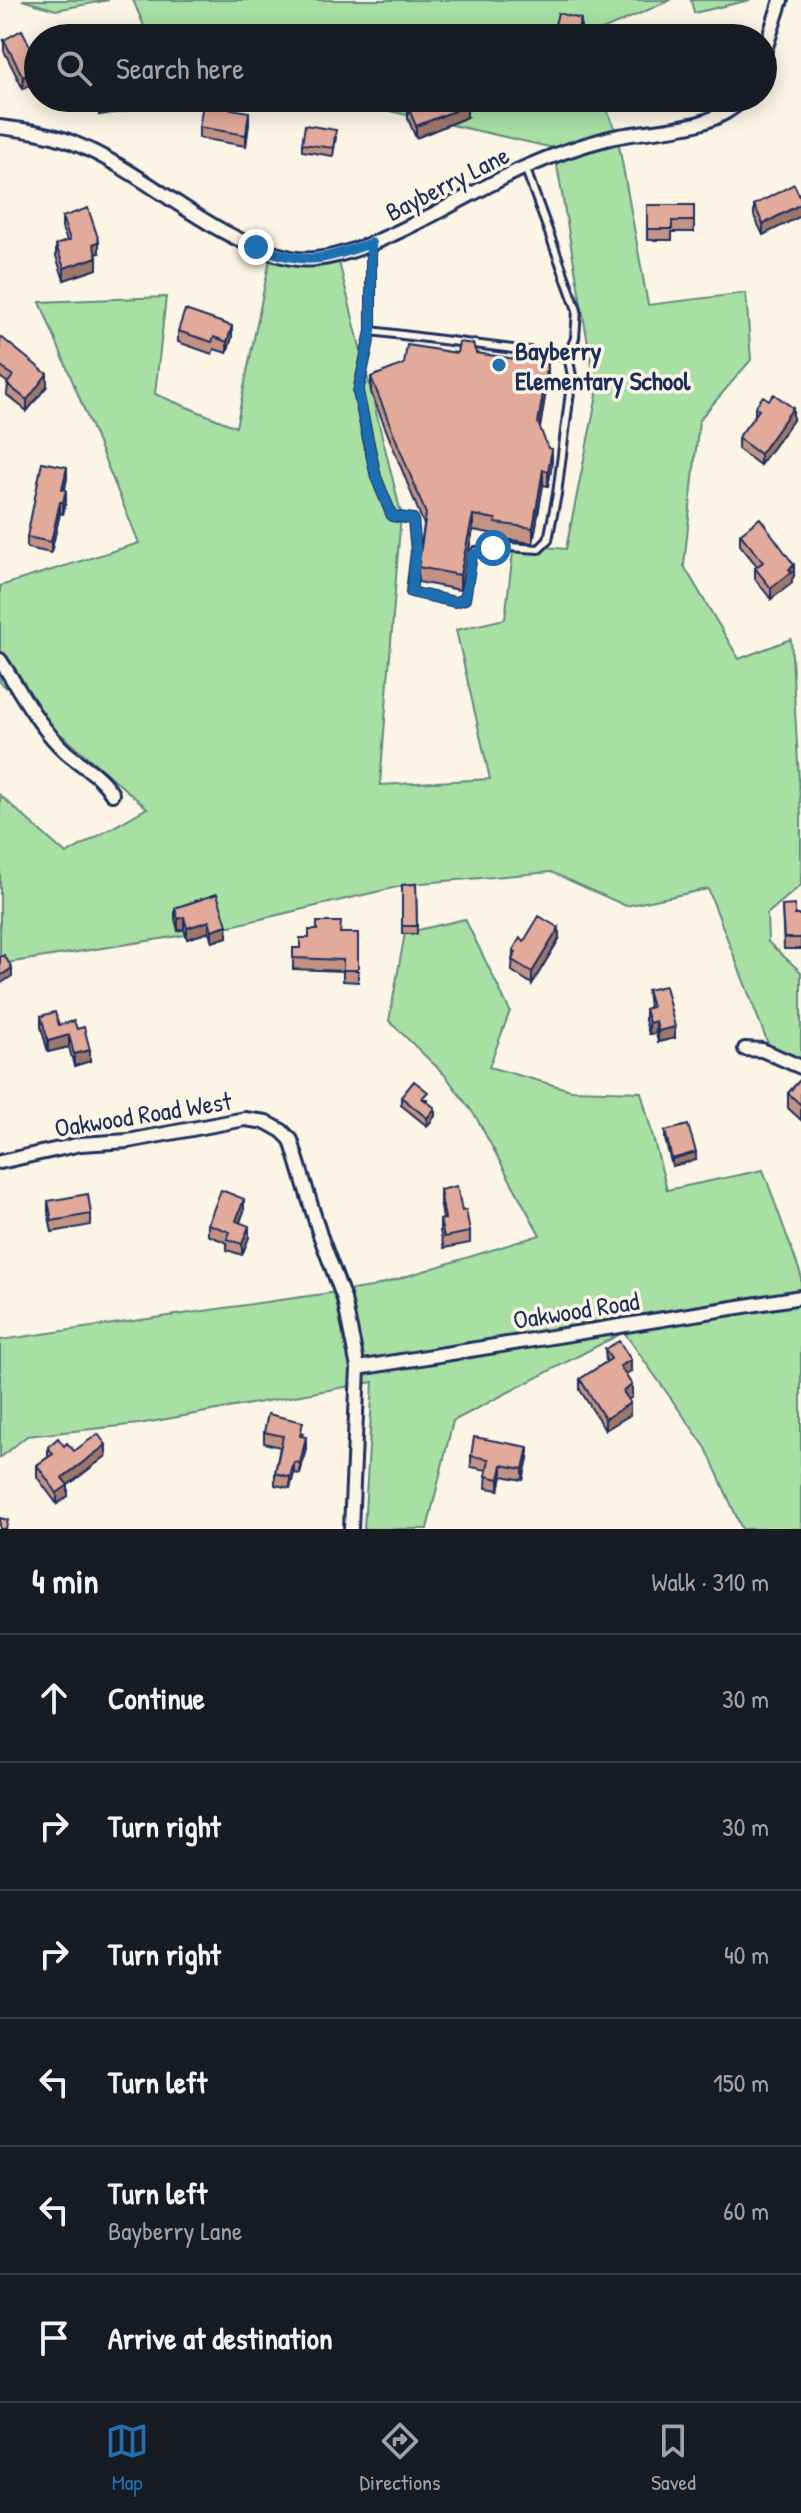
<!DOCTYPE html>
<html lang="en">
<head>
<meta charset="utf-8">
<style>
	:root { --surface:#171b24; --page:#20242c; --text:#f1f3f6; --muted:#9ea1a6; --line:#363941; --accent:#1f6fb2 }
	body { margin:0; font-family:"Patrick Hand",sans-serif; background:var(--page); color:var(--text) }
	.stop { position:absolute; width:24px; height:24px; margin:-18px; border:6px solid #1f6fb2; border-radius:50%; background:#fff }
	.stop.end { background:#1f6fb2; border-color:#fff; box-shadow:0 2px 8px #0008 }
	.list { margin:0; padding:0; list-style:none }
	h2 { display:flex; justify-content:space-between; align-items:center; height:104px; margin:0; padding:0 32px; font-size:34px }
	h2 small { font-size:26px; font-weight:400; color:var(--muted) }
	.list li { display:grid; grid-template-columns:52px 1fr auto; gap:24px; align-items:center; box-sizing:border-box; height:128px; padding:0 32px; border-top:2px solid var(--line) }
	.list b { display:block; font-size:30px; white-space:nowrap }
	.list p { margin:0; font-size:26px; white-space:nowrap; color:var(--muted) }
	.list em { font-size:26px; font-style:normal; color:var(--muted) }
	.icon { flex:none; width:44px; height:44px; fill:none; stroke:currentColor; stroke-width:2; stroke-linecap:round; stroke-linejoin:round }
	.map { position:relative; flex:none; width:801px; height:1529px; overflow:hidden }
	.search { position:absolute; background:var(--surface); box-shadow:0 4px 20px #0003; left:24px; right:24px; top:24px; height:88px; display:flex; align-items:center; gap:20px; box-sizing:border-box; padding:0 28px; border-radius:44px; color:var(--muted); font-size:30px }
	.sheet { height:872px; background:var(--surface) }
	nav { display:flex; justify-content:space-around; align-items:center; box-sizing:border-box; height:112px; border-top:2px solid var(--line); background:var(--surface); font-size:22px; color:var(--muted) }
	nav a { display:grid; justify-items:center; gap:4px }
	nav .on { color:var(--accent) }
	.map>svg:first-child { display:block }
</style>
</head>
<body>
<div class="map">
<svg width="801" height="1529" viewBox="0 0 801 1529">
	<rect width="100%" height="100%" fill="#fcf5e5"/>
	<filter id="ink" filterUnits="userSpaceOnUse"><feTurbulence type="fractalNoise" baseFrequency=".0125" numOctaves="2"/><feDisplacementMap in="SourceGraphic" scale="16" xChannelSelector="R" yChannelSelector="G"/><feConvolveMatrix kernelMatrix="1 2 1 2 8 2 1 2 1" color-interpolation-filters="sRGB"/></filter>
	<g filter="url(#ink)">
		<path fill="#a8e0a4" stroke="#628881" stroke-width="2" d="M 22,0 L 109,0 L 56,10 Z
			M 133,0 L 671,0 L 584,38 L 149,38 Z
			M 691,0 L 750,0 L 694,13 Z
			M 332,98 L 602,98 L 617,134 L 648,305 L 746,293 L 751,360 L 699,420 L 684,566 L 739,659 L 791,639 L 801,816 L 801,885 L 767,914 L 768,942 L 801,972 L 801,1064 L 772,1054 L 708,889 L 626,906 L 551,872 L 410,884 L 205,932 L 0,964 L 0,795 L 66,854 L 147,808 L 0,682 L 0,586 L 139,543 L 40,302 L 166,297 L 155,394 L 236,427 L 271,254 L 337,254 L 401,513 L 380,785 L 490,779 L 456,630 L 505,619 L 514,544 L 566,549 L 597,395 L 554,148 Z
			M 465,919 L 510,1011 L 489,1067 L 571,1090 L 641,1092 L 667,1190 L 763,1170 L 801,1275 L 801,1529 L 742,1529 L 706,1448 L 624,1332 L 453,1421 L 427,1529 L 364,1529 L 373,1382 L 139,1424 L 27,1436 L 0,1458 L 0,1340 L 372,1287 L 540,1235 L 476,1117 L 445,1075 L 389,1021 L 405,933 Z"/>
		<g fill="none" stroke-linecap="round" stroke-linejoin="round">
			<g stroke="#1b2f5e" stroke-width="12">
				<path id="service" d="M 371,244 L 371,331 L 358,392 L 376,477 L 392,516 L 413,519 L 416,552 L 411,592 L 455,602 L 465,599 L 472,555 L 476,551 L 509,547 L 539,549 L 548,540 L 557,494 L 572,376 L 568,356 L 575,338 L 577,310 L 525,167
					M 371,331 L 568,356"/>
			</g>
			<g stroke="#1b2f5e" stroke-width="18">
				<path id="minor" d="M 763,56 L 781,0
					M 0,127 C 24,130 49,133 71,142 C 148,172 209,240 291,258 C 350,272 468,191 526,167 C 551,156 579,146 606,139 C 650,127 711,134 743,98
					M 0,660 C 20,690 39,728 66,752 C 83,767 100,774 112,794
					M 745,1049 L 762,1050 L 801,1067
					M 0,1162 L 81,1144 L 128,1141 L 245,1119 L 266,1122 L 282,1131 L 291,1140 L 320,1235 L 344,1299 L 358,1368 L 351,1529
					M 358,1368 L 801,1297"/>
			</g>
			<use href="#service" stroke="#fcf5e5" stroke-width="6"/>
			<use href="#minor" stroke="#fcf5e5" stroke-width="12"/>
		</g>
		<path fill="#c29285" stroke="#1b2f5e" stroke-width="2" d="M 4,40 L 38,62 L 38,81 L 23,89 L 4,51 Z
			M 96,98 L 144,98 L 132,100 L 132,110 L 99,115 Z
			M 408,107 L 467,117 L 416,138 L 408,119 Z
			M 249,123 L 246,146 L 199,138 L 199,127 Z
			M 336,137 L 333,156 L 302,151 L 302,144 Z
			M 801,199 L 801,216 L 763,235 L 754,216 L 754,205 Z
			M 647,205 L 694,205 L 694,232 L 672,232 L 672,240 L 647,240 Z
			M 62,217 L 99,253 L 96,254 L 97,269 L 64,280 L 56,256 L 56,245 L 67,241 L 62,228 Z
			M 178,331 L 232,337 L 227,353 L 214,349 L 212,354 L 178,342 Z
			M 0,339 L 47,386 L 27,411 L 7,395 L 8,383 L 0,377 Z
			M 457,353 L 476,353 L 548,379 L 540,428 L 552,464 L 548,486 L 543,485 L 533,543 L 495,538 L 495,534 L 473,530 L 460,590 L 418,582 L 418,567 L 424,525 L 371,392 L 371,377 Z
			M 755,407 L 793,420 L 760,465 L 738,449 L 738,438 L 755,415 Z
			M 67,478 L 65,489 L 66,501 L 63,514 L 60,513 L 51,553 L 27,548 L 27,537 Z
			M 740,534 L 794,576 L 792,579 L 792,583 L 771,599 L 755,579 L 755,568 L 757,566 L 740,545 Z
			M 416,884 L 417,934 L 402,934 L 402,885 Z
			M 217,894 L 227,937 L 212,942 L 209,932 L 187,939 L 184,929 L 178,931 L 175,919 L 175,908 Z
			M 782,906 L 795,915 L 801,915 L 801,949 L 784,949 Z
			M 340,933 L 358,933 L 358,982 L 343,981 L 343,971 L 293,969 L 293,948 L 300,948 L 309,938 Z
			M 559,939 L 532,984 L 512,971 L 513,950 L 524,941 Z
			M 647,990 L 675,1038 L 658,1042 L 656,1033 L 649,1034 L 645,1020 L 645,1009 L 649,1008 Z
			M 41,1016 L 59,1025 L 77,1029 L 90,1061 L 74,1066 L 69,1047 L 48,1052 L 41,1027 Z
			M 801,1079 L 801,1120 L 788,1108 L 788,1093 Z
			M 401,1097 L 428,1099 L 426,1101 L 435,1116 L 427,1126 L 401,1105 Z
			M 665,1131 L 696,1160 L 672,1166 L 665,1139 Z
			M 440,1190 L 462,1211 L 470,1232 L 470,1243 L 444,1248 L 440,1231 L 440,1220 L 443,1219 L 440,1201 Z
			M 48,1201 L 91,1214 L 91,1225 L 52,1232 L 48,1212 Z
			M 244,1211 L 240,1222 L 249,1237 L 242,1255 L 227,1250 L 227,1243 L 208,1235 L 208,1224 Z
			M 605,1349 L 631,1371 L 625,1375 L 632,1397 L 628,1400 L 630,1415 L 605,1430 L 580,1390 L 580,1379 L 606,1362 Z
			M 264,1432 L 303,1433 L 302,1436 L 306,1448 L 300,1474 L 294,1473 L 290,1488 L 275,1485 L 275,1473 L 280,1447 L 264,1443 Z
			M 64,1446 L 74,1451 L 106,1456 L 68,1485 L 68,1496 L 57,1504 L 37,1477 L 37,1465 L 48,1457 L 48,1447 Z
			M 471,1456 L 528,1458 L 523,1480 L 502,1476 L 499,1490 L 486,1488 L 487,1470 L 471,1467 Z"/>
		<path fill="#9e776c" stroke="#1b2f5e" stroke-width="2" d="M 581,19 L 581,31 L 579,38 L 575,38 Z
			M 38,70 L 38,81 L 23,89 L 23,77 Z
			M 467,106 L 467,117 L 416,138 L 416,126 Z
			M 249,112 L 249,123 L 246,146 L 246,135 Z
			M 801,204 L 801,216 L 763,235 L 763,224 Z
			M 99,241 L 99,253 L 93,255 L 93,244 Z
			M 97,257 L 97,269 L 64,280 L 64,268 Z
			M 232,326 L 232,337 L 227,353 L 227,342 Z
			M 548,364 L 548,379 L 538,438 L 538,423 Z
			M 47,374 L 47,386 L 27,411 L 27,400 Z
			M 793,408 L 793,420 L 760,465 L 760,454 Z
			M 552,449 L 552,464 L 548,486 L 548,471 Z
			M 67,467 L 67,478 L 62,500 L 62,489 Z
			M 543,470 L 543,485 L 533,543 L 533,528 Z
			M 66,490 L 66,501 L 63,514 L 63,502 Z
			M 60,502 L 60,513 L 51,553 L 51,542 Z
			M 473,515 L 473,530 L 460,590 L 460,575 Z
			M 794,565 L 794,576 L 792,579 L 792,583 L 771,599 L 771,588 Z
			M 184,917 L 184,929 L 178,931 L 178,919 Z
			M 209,921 L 209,932 L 187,939 L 187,928 Z
			M 227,925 L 227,937 L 212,942 L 212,930 Z
			M 559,928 L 559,939 L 532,984 L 532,972 Z
			M 12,968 L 12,976 L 0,984 L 0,976 Z
			M 656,1021 L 656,1033 L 649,1034 L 649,1023 Z
			M 675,1027 L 675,1038 L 658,1042 L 658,1031 Z
			M 69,1035 L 69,1047 L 48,1052 L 48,1041 Z
			M 90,1050 L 90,1061 L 74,1066 L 74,1054 Z
			M 435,1108 L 435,1116 L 427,1126 L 427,1118 Z
			M 696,1152 L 696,1160 L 672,1166 L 672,1159 Z
			M 244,1199 L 244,1211 L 236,1232 L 236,1221 Z
			M 249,1226 L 249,1237 L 242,1255 L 242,1244 Z
			M 631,1360 L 631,1371 L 620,1378 L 620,1366 Z
			M 632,1385 L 632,1397 L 623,1403 L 623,1391 Z
			M 630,1403 L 630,1415 L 605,1430 L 605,1419 Z
			M 306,1437 L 306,1448 L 300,1474 L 300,1463 Z
			M 106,1445 L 106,1456 L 68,1485 L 68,1496 L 57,1504 L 57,1493 L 62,1478 Z
			M 528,1447 L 528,1458 L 523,1480 L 523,1469 Z
			M 294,1462 L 294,1473 L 290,1488 L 290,1477 Z
			M 502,1465 L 502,1476 L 499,1490 L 499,1479 Z"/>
		<path fill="#e2aa9b" stroke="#1b2f5e" stroke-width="2" d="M 558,13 L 581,19 L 575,38 L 560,38 L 552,36 Z
			M 678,29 L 679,38 L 663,38 L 662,31 Z
			M 22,30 L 38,62 L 38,70 L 23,77 L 4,40 Z
			M 117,33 L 118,38 L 98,38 L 98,36 Z
			M 98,98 L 132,98 L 99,104 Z
			M 432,98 L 464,98 L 467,106 L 416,126 L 408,107 Z
			M 203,104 L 249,112 L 246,135 L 199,127 Z
			M 305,125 L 336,130 L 333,148 L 302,144 Z
			M 794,184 L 801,199 L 801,204 L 763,224 L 754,205 Z
			M 647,205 L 694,205 L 694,221 L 672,221 L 672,229 L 647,229 Z
			M 88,208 L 99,241 L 93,244 L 97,257 L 64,268 L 56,245 L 70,240 L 62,217 Z
			M 185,310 L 232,326 L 227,342 L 214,337 L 212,342 L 178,331 Z
			M 1,337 L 47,374 L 27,400 L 7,384 L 13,376 L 0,365 L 0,339 Z
			M 459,342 L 473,344 L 476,353 L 548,364 L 538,423 L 548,448 L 552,449 L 548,471 L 543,470 L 533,528 L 495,523 L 496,519 L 473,515 L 460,575 L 418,567 L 426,514 L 371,377 L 404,364 L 407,345 L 457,353 Z
			M 774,394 L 793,408 L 760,454 L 738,438 L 759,410 L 755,407 L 763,396 L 769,400 Z
			M 42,462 L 67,467 L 62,489 L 66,490 L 63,502 L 60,502 L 51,542 L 27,537 Z
			M 760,518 L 794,565 L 789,569 L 792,572 L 771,588 L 755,568 L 763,562 L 740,534 Z
			M 416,884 L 417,926 L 402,926 L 402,885 Z
			M 217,894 L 227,925 L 212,930 L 209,921 L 187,928 L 184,917 L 178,919 L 175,908 Z
			M 795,905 L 795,915 L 801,915 L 801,938 L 784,938 L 782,906 Z
			M 539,916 L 559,928 L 532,972 L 512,960 L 516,952 L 513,950 L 520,938 L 524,941 Z
			M 317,922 L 341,922 L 340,933 L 358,933 L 358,970 L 343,970 L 343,960 L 293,958 L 293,948 L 300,948 L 300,938 L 309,938 L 309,930 L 317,930 Z
			M 4,955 L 12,968 L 0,976 L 0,957 Z
			M 665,986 L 675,1027 L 658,1031 L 656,1021 L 649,1023 L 645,1009 L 652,1007 L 647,990 Z
			M 55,1012 L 59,1025 L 74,1021 L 77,1029 L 84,1027 L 90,1050 L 74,1054 L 69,1035 L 48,1041 L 41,1016 Z
			M 801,1079 L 801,1105 L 788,1093 Z
			M 414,1081 L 428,1092 L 422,1098 L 435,1108 L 427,1118 L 401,1097 Z
			M 688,1125 L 696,1152 L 672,1159 L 665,1131 Z
			M 457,1186 L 462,1211 L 466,1210 L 470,1232 L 444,1237 L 440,1220 L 445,1219 L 440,1190 Z
			M 221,1190 L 244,1199 L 236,1221 L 249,1226 L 242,1244 L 227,1239 L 230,1232 L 208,1224 Z
			M 88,1194 L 91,1214 L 52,1221 L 48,1201 Z
			M 619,1341 L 631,1360 L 620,1366 L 632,1385 L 623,1391 L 630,1403 L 605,1419 L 580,1379 L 611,1359 L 605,1349 Z
			M 268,1414 L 303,1422 L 300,1436 L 306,1437 L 300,1463 L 294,1462 L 290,1477 L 275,1473 L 283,1436 L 264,1432 Z
			M 98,1434 L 106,1445 L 62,1478 L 68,1485 L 57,1493 L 37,1465 L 53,1454 L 48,1447 L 58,1438 L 64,1446 L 67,1443 L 74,1451 Z
			M 474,1437 L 528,1447 L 523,1469 L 502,1465 L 499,1479 L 486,1476 L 489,1459 L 471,1456 Z
			M 0,1518 L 8,1520 L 6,1529 L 0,1529 Z"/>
	</g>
	<g fill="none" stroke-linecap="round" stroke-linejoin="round" filter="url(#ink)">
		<path stroke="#1f6fb2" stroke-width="10" d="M 256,247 C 311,265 317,261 371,243 L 371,331 L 358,392 L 376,477 L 392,516 L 413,519 L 416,552 L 411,592 L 455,602 L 465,599 L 472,555 L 493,548"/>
	</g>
	<circle fill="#1f6fb2" stroke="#fcf5e5" stroke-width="3" cx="499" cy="365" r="8"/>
	<g text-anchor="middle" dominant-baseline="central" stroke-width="7" stroke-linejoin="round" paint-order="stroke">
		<g font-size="26" fill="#1b2f5e" stroke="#fcf5e5">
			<text transform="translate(447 183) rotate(-27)">Bayberry Lane</text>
			<text transform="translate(143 1114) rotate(-9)">Oakwood Road West</text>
			<text transform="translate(576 1310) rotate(-9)">Oakwood Road</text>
		</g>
		<g font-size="26" font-weight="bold" fill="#1b2f5e" stroke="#fcf5e5" text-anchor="start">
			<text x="515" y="350">Bayberry<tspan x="515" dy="30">Elementary School</tspan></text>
		</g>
	</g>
</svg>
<div class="stop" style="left:493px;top:548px"></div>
<div class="stop end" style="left:256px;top:247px"></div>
<div class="search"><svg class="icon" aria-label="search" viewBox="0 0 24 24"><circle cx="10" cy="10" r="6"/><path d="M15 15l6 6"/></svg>Search here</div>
</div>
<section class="sheet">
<h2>4 min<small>Walk · 310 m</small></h2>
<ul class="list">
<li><svg class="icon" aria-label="ahead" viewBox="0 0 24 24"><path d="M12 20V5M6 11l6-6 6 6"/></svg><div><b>Continue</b></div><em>30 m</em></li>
<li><svg class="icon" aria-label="right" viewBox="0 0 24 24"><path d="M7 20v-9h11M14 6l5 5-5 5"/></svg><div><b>Turn right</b></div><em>30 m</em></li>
<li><svg class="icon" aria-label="right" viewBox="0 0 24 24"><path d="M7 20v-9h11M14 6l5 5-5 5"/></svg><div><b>Turn right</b></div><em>40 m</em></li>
<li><svg class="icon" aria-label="left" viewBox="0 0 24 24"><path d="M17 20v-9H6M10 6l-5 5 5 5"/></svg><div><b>Turn left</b></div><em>150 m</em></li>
<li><svg class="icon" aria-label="left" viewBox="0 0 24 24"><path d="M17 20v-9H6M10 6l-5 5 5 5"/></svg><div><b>Turn left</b><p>Bayberry Lane</p></div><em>60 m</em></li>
<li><svg class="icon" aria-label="arrive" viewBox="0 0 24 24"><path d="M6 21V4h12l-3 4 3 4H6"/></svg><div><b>Arrive at destination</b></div></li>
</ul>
</section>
<nav>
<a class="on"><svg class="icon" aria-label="map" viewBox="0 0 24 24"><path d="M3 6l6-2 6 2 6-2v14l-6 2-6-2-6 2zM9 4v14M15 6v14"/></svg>Map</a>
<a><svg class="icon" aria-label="directions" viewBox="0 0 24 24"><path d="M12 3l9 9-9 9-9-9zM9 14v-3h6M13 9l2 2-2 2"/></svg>Directions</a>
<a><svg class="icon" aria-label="saved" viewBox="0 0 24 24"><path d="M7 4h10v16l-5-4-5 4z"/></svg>Saved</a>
</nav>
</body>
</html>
